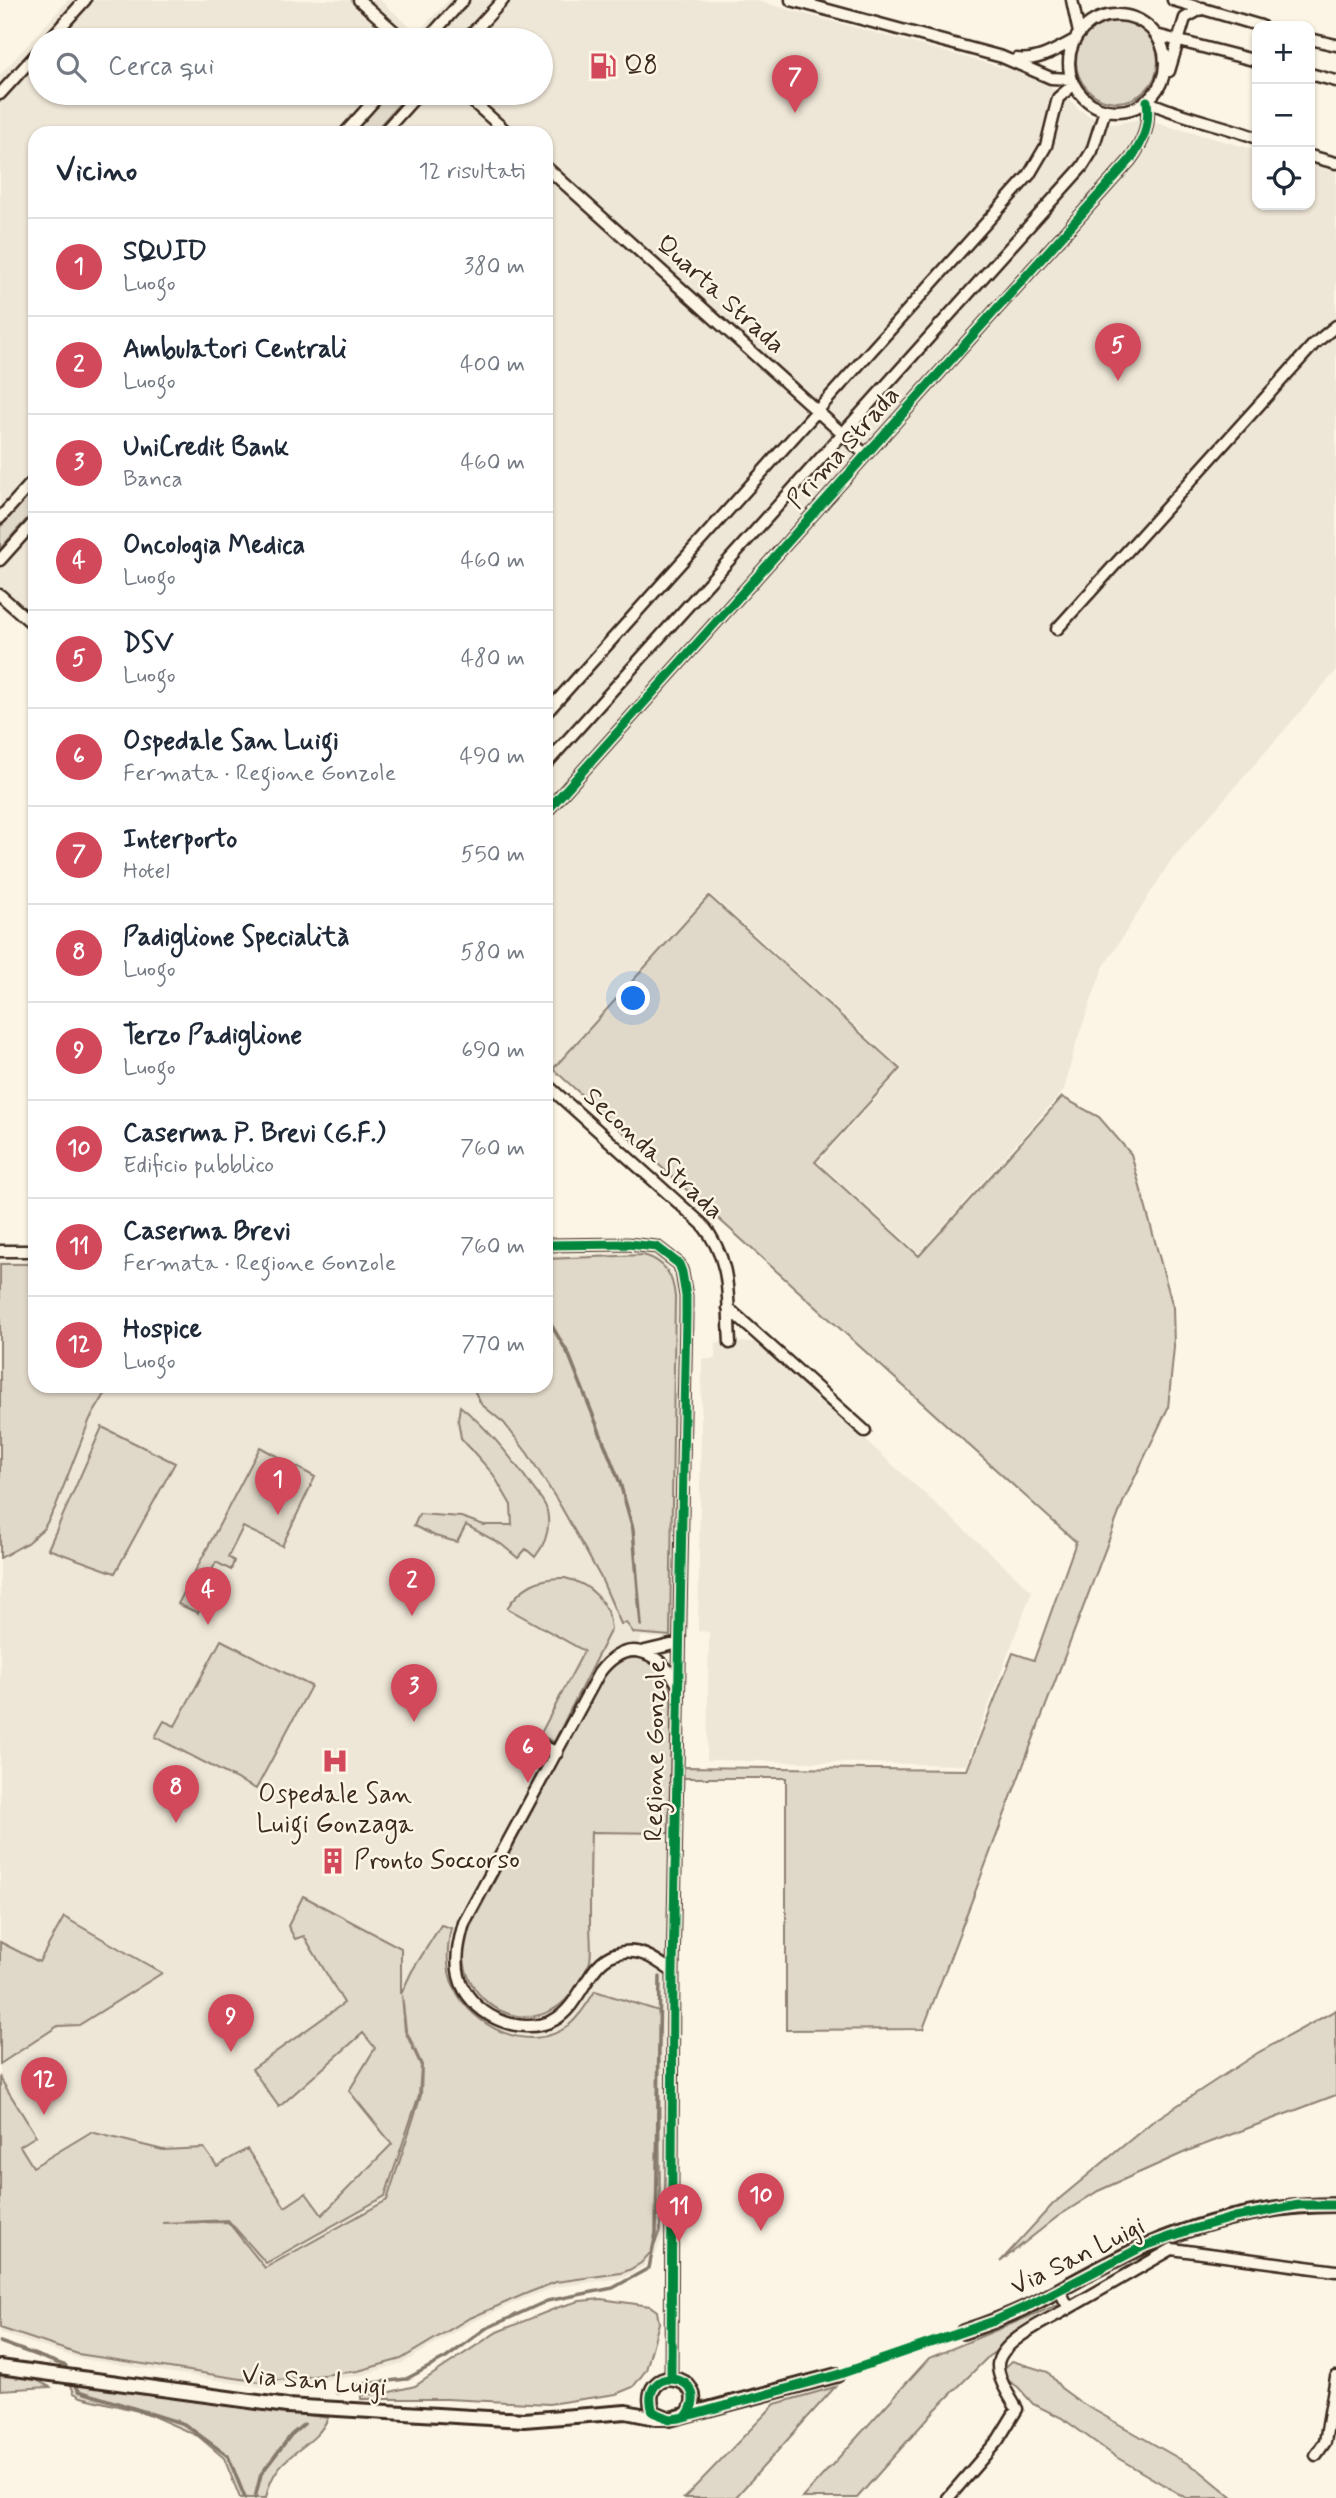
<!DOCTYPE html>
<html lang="it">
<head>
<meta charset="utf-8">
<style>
	:root { --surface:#fff; --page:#f2f2f3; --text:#1f2937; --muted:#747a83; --line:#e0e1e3; --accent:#d1495b }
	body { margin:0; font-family:Mynerve,sans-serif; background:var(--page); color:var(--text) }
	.controls { position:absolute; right:21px; top:21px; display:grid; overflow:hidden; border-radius:14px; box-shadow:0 2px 5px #0004 }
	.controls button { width:63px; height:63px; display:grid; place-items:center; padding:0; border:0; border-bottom:2px solid var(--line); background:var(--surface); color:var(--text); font:35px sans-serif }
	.you { position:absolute; left:634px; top:999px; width:24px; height:24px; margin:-18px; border:5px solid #fff; border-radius:50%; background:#1a73e8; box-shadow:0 0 0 10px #1a73e833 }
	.badge { display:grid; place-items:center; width:46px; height:46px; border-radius:50%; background:var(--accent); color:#fff; font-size:23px; font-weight:700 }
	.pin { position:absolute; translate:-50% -58px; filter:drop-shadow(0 2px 4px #0008) }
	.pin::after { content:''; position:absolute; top:37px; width:24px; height:21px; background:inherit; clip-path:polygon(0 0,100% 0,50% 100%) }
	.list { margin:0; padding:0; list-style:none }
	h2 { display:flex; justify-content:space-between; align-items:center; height:91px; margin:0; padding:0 28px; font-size:30px }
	h2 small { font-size:23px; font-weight:400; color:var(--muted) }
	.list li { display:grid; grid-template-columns:46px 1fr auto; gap:21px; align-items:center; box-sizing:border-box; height:98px; padding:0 28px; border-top:2px solid var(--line) }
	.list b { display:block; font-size:26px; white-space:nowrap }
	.list p { margin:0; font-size:23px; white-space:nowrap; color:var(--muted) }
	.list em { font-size:23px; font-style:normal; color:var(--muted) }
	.icon { flex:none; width:38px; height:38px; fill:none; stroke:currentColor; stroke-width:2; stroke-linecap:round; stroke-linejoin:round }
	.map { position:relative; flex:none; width:1336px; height:2498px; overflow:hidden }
	.search { position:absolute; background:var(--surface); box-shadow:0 2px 5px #0004; left:28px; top:28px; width:525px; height:77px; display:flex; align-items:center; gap:18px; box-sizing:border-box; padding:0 24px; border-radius:38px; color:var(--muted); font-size:26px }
	.panel { position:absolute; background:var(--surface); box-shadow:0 2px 5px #0004; left:28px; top:126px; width:525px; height:1267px; border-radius:21px }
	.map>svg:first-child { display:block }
</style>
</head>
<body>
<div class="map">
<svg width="1336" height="2498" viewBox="0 0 1336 2498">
	<rect width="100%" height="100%" fill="#fcf5e5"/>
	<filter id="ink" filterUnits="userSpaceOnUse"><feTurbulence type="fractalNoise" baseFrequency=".0143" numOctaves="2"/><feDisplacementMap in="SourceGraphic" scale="14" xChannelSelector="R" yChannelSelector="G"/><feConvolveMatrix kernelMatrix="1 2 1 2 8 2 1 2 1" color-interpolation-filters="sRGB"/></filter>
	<g filter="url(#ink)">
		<path fill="#eee6d6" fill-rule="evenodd" d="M 68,0 L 380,0 L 417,33 L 449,0 L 753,0 L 1042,78 L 1051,88 L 1066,95 L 1077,108 L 1091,117 L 1112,124 L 1141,119 L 1257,150 L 1257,205 L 1310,205 L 1310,164 L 1336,171 L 1336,671 L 1172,859 L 1103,968 L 1076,1043 L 1064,1090 L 919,1253 L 818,1162 L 903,1069 L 709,893 L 546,1075 L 546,133 L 35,133 L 35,637 L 0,606 L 0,75 ZM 40,40 L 541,40 L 541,93 L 40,93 Z
			M 644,1252 L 655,1255 L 665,1262 L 672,1271 L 677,1286 L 678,1316 L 673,1639 L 641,1637 L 638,1657 L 653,1663 L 662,1672 L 672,1689 L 668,1953 L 664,2008 L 665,2231 L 656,2254 L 644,2266 L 623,2278 L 557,2287 L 526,2298 L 470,2323 L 403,2363 L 359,2376 L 261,2387 L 77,2358 L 0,2333 L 0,1261 L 35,1261 L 35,1386 L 546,1386 L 546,1255 Z
			M 757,1342 L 1032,1591 L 966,1765 L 707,1760 L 709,1632 L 698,1631 L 702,1359 L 715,1359 L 716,1343 Z"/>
		<path fill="#e0d8c8" stroke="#8e8173" stroke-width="2" fill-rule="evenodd" d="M1076 61a41 41 0 1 1 82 0a41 41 0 1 1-82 0Z
			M 389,93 L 409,93 L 373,133 L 353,133 Z
			M 35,488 L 35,510 L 0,549 L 0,527 Z
			M 709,896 L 900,1069 L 815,1162 L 919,1256 L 1062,1097 L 1099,1117 L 1131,1154 L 1173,1307 L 1174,1347 L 1168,1408 L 1124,1500 L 923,2029 L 786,2030 L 786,1778 L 681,1778 L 682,1767 L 967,1770 L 1013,1653 L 1034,1660 L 1076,1542 L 553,1069 Z
			M 643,1255 C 665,1261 673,1275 675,1297 L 670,1636 L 634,1633 L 626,1623 L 621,1624 L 601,1578 L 560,1505 L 528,1454 L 504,1423 L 481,1404 L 472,1386 L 546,1386 L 546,1259 Z
			M 0,1264 L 35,1264 L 35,1386 L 110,1386 L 90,1419 L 55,1508 L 44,1528 L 27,1543 L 0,1558 Z
			M 460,1406 C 489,1429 512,1458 533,1488 C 538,1495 546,1503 547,1511 C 551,1529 546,1543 535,1557 L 526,1549 L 518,1558 L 501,1544 L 466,1525 L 457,1542 L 435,1536 L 414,1526 L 419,1514 L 461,1517 L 484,1525 L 512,1525 L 511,1505 L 493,1474 L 461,1438 L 458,1420 Z
			M 102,1427 L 175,1463 L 115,1573 L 48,1549 Z
			M 260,1447 L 315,1477 L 282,1546 L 243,1527 L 228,1557 L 234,1561 L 231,1570 L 216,1562 L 204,1586 L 218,1593 L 214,1600 L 207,1597 L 198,1613 L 178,1604 Z
			M 565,1578 C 591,1584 609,1602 611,1629 L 554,1742 L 540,1735 L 584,1651 L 507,1608 C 521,1587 538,1577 565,1578 Z
			M 221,1640 L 311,1686 L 256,1789 L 155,1737 L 164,1721 L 175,1726 Z
			M 638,1657 C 656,1664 663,1673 672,1689 L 669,1833 L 591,1832 C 590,1863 590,1893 590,1924 C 590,1936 592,1950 590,1961 C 588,1969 581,1978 577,1985 C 537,2052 446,2002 467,1933 L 604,1674 C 614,1662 622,1659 638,1657 Z
			M 303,1896 L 401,1948 L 401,1994 L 412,1971 L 441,1925 L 451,1928 C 447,1947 445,1969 454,1987 C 472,2027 529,2055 568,2026 C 579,2017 588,2003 595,1991 L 659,2011 L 660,2231 L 652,2251 L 641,2263 L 629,2270 L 621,2273 L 556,2282 L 525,2294 L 468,2319 L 401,2359 L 358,2371 L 261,2382 L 78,2354 L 0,2328 L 0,2078 L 36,2136 L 20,2146 L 33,2167 L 91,2132 L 163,2150 L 204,2148 L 217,2166 L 247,2149 L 285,2207 L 306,2193 L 322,2215 L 392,2144 L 349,2091 L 375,2048 L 363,2033 L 279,2107 L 252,2069 L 344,2003 L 304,1936 L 295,1939 L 288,1926 ZM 402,1995 L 406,2030 L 422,2065 L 421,2095 L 387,2200 L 265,2268 L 228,2222 L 162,2223 L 228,2220 L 266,2263 L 385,2196 L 419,2095 L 421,2066 L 405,2031 Z
			M 64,1917 L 162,1973 L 79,2025 L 58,2026 L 0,2064 L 0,1942 L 39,1962 Z
			M 1336,2010 L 1336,2095 L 1190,2150 L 1098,2191 L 1057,2217 L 1000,2262 L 1053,2204 L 1152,2122 L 1259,2052 Z
			M 601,2299 L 650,2306 L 657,2311 L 659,2323 L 646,2370 L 633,2387 L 616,2394 L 549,2404 L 446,2399 L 361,2399 L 361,2395 L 390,2392 L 415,2386 L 497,2332 L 559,2307 L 580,2301 Z
			M 1057,2305 L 1059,2310 L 989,2356 L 935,2410 L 857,2498 L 802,2498 L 929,2358 Z
			M 1012,2361 L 1048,2372 L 1061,2388 L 1080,2402 L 1199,2470 L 1233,2498 L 1186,2498 L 1116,2457 L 1062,2418 L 1033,2404 L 1018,2387 L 998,2374 Z
			M 0,2376 L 31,2377 L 50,2387 L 0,2390 Z
			M 69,2380 L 328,2418 C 313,2452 275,2450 266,2498 L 240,2498 L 224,2458 L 198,2436 L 146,2413 L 81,2397 L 74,2393 Z
			M 835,2387 L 735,2498 L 684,2498 L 775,2404 Z"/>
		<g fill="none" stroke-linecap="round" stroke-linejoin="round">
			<path stroke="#85796b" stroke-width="3.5" d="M 546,1316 L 569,1355 L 620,1483 L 633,1529 L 641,1625
				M 0,2342 L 66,2366
				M 74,2382 L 79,2391 L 184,2424 L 228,2456 L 245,2498
				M 337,2393 L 364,2384 L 406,2379 L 446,2358 L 485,2329 L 547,2301 L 613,2288 L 649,2268 L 656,2233 L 660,1977
				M 255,2498 L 261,2474 L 291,2435 L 304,2424"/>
			<path stroke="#d5ccbd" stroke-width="12" stroke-dasharray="12 6" stroke-linecap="butt" d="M 837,2375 L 963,2332"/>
			<g stroke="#3b2a1e" stroke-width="15">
				<path id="minor" d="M 359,0 L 404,40
					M 791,0 L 1002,57 L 1051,78 L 1071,79
					M 1072,0 L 1079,33
					M 1173,0 L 1261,26
					M1069 63a48 48 0 1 1 96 0a48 48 0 1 1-96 0Z
					M 1156,35 L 1257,61
					M 1310,39 L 1336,45
					M 49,40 L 85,0
					M 427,40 L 463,0
					M 466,40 L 503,0
					M 1016,59 C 1037,62 1056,50 1073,41
					M 1169,71 L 1185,18 L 1203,8
					M 1310,74 L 1336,81
					M 463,93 L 508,133
					M 0,94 L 40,50
					M 1147,101 C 1182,118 1221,124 1257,138
					M 345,133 L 381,93
					M 383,133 L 419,93
					M 1310,156 L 1336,163
					M 546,167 L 866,455
					M 0,518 L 35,479
					M 0,560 L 35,521
					M 0,595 L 35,626
					M 1057,629 L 1314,344 L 1336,326
					M 546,713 L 1029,175 L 1046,146 L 1058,98 L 1073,85
					M 546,764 L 1082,167 L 1092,151 L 1105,110
					M 546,812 L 1130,160 C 1144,141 1150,125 1147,101
					M 546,1084 L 702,1224 C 733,1262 727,1297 730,1343
					M 546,1245 L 628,1244 L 657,1247 L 679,1264 L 682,1272 L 686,1296 L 686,1315 L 673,1972 L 671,2378
					M 0,1251 L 35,1251
					M 728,1308 L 865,1431
					M 645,1651 L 679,1643
					M 530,1739 L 557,1753
					M 673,1972 C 655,1959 638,1946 615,1954 C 588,1962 581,2006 554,2020 C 519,2038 468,2014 459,1976 C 455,1958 459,1941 464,1923 L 599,1673 C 626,1637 656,1649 677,1683
					M 1069,2308 L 1172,2249 L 1336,2271
					M 1316,2455 L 1325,2442 L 1336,2377
					M 948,2498 L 998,2440 L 1017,2409 C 1010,2397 997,2378 998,2364 C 1000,2341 1050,2319 1069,2308 L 1059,2290"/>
			</g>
			<g stroke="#3b2a1e" stroke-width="18">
				<path id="tertiary" d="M 963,2332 C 987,2324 1011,2315 1033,2304 C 1070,2285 1105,2263 1143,2247 C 1203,2221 1270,2205 1336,2205
					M 0,2367 L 287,2406 L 524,2420 L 626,2412 L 656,2418 L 665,2418
					M 688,2414 C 713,2374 637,2362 653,2412 L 670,2419 L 837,2375"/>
			</g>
			<use href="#minor" stroke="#fcf5e5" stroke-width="10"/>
			<use href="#tertiary" stroke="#fcf5e5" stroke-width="12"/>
			<g stroke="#fcf5e5" stroke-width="13">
				<path id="cycleway" d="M 546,812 L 1130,160 C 1144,141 1150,125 1147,101
					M 546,1245 L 628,1244 L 657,1247 L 679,1264 L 682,1272 L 686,1296 L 686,1315 L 673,1972 L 671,2378
					M 688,2414 C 713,2374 637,2362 653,2412 L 670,2419 L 680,2418 L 837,2375 L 994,2321 L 1030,2305 L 1142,2247 L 1186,2231 L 1235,2217 L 1299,2205 L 1336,2205"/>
			</g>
			<use href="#cycleway" stroke="#00873e" stroke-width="9"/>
		</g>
	</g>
	<defs>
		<g id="fuel-bare" transform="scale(2.1)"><path d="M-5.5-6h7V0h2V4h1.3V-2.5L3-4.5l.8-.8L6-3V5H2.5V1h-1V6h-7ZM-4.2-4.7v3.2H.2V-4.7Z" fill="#d1495b" stroke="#fcf5e5" stroke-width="2.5" paint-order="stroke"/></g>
		<g id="hospital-bare" transform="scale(2.1)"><path d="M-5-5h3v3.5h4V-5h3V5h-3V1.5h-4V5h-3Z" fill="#d1495b" stroke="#fcf5e5" stroke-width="2.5" paint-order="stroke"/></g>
		<g id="building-bare" transform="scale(2.1)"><path d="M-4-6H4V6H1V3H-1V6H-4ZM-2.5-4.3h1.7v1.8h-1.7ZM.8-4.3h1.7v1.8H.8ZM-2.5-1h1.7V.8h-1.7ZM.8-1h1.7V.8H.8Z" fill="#d1495b" stroke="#fcf5e5" stroke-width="2.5" paint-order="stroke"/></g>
	</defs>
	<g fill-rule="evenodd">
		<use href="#fuel-bare" x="603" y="66"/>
		<use href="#hospital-bare" x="335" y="1761"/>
		<use href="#building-bare" x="333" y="1861"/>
	</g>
	<g text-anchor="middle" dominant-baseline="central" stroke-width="5" stroke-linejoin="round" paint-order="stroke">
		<g font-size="26" fill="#3b2a1e" stroke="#fcf5e5" text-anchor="start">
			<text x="624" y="66">Q8</text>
			<text x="335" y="1795" text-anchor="middle">Ospedale San<tspan x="335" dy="30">Luigi Gonzaga</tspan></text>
			<text x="354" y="1861">Pronto Soccorso</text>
		</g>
		<g font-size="26" fill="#3b2a1e" stroke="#fcf5e5">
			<text transform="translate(720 295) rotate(42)">Quarta Strada</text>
			<text transform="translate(844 448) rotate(-48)">Prima Strada</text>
			<text transform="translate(653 1154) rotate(43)">Seconda Strada</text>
			<text transform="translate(656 1751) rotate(-89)">Regione Gonzole</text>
			<text transform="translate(1078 2257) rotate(-26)">Via San Luigi</text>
			<text transform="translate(314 2382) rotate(5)">Via San Luigi</text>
		</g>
	</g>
</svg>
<div class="controls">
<button>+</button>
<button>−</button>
<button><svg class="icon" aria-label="locate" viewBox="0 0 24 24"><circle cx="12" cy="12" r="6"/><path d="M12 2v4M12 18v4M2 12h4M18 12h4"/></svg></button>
</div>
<div class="you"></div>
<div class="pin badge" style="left:278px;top:1515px">1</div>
<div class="pin badge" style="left:412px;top:1616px">2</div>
<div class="pin badge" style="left:414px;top:1722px">3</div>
<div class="pin badge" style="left:208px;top:1625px">4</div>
<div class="pin badge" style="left:1118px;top:381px">5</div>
<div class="pin badge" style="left:528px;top:1783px">6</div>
<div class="pin badge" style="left:795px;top:113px">7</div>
<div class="pin badge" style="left:176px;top:1823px">8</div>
<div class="pin badge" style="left:231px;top:2052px">9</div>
<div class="pin badge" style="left:761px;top:2231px">10</div>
<div class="pin badge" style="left:679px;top:2242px">11</div>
<div class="pin badge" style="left:44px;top:2115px">12</div>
<div class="search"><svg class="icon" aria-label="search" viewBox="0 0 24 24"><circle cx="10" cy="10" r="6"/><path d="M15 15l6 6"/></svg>Cerca qui</div>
<section class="panel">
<h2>Vicino<small>12 risultati</small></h2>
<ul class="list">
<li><span class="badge">1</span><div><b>SQUID</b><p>Luogo</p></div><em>380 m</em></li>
<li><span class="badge">2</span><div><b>Ambulatori Centrali</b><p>Luogo</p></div><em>400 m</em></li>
<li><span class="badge">3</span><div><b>UniCredit Bank</b><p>Banca</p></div><em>460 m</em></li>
<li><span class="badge">4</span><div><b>Oncologia Medica</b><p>Luogo</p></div><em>460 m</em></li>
<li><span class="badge">5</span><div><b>DSV</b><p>Luogo</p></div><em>480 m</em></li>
<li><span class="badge">6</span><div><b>Ospedale San Luigi</b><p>Fermata · Regione Gonzole</p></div><em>490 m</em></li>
<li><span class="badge">7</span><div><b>Interporto</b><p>Hotel</p></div><em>550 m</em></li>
<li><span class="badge">8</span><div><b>Padiglione Specialità</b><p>Luogo</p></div><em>580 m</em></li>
<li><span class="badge">9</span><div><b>Terzo Padiglione</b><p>Luogo</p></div><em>690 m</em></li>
<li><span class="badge">10</span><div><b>Caserma P. Brevi (G.F.)</b><p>Edificio pubblico</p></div><em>760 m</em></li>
<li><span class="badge">11</span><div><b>Caserma Brevi</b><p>Fermata · Regione Gonzole</p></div><em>760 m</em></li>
<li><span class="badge">12</span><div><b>Hospice</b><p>Luogo</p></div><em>770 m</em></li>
</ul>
</section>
</div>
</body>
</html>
